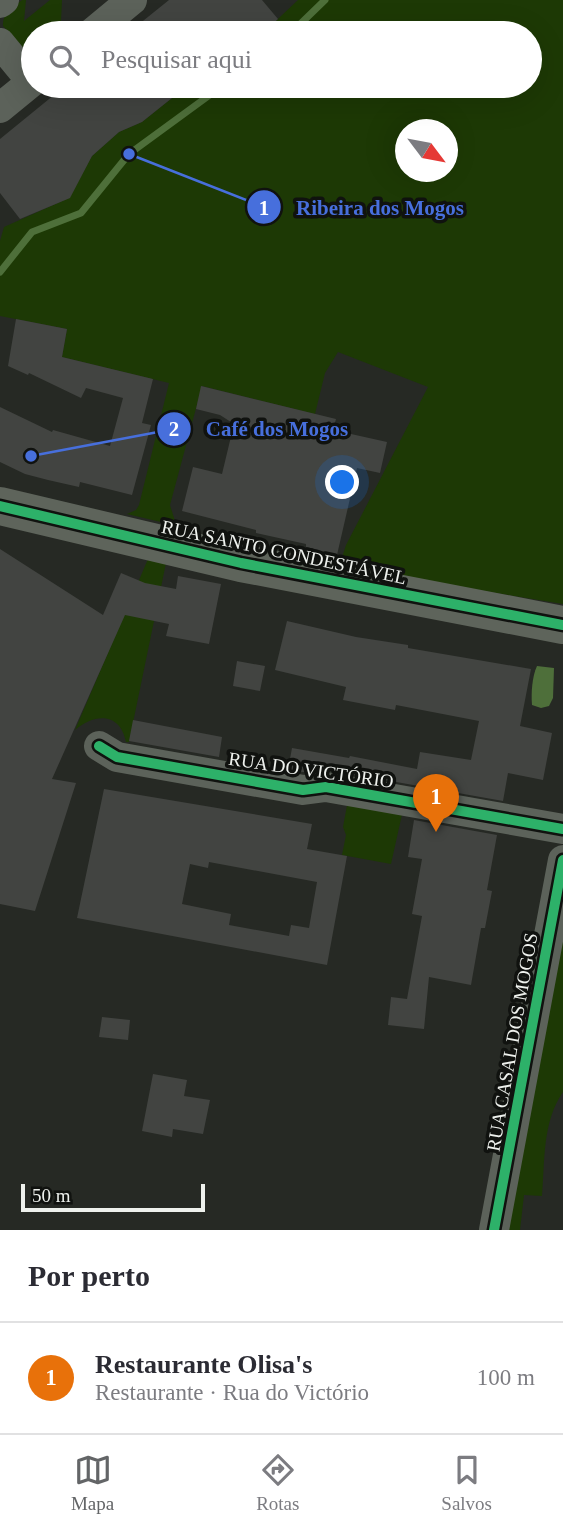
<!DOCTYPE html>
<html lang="pt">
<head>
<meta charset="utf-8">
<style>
	:root { --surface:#fff; --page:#f7f7f7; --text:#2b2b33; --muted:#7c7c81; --line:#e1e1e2; --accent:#636567 }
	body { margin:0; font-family:"Times New Roman",serif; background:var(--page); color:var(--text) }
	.compass { position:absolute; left:395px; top:119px; width:63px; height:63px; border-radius:50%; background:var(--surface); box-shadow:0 7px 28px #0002; rotate:122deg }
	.scale { position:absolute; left:21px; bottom:18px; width:184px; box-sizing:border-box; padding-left:7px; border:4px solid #eef1ed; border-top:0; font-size:19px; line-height:24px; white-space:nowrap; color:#eef1ed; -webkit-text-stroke:5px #10120f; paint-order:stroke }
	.you { position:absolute; left:343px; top:483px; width:24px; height:24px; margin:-18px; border:5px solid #fff; border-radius:50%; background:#1a73e8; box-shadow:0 0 0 10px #1a73e833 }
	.badge { display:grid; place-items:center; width:46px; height:46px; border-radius:50%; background:var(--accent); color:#fff; font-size:23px; font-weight:700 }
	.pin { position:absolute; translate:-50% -58px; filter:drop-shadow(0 2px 4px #0008) }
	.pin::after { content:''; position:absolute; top:37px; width:24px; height:21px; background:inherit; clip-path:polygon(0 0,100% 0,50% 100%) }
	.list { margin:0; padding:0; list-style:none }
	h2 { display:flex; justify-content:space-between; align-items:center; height:91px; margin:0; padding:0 28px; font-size:30px }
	h2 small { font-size:23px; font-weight:400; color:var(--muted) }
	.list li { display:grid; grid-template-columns:46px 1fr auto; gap:21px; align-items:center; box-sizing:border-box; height:112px; padding:0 28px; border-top:2px solid var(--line) }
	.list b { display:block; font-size:26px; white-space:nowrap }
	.list p { margin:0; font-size:23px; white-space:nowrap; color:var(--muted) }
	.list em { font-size:23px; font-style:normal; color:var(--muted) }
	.icon { flex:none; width:38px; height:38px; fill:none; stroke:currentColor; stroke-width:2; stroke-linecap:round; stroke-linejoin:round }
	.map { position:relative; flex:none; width:563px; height:1230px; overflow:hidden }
	.search { position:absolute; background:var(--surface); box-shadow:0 7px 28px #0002; left:21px; right:21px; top:21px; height:77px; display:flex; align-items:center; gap:18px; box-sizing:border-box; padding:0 24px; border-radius:38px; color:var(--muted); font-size:26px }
	.sheet { height:203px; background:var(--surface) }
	nav { display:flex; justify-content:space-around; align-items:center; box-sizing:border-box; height:98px; border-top:2px solid var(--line); background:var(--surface); font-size:19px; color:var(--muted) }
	nav a { display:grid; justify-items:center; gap:4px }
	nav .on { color:var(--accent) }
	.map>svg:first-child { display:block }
</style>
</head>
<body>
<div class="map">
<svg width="563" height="1230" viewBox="0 0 563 1230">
	<rect width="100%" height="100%" fill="#262924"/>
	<path fill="#1d3905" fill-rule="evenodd" d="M 22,0 L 26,0 L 24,21 L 50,0 L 62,0 L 61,21 L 46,33 L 33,33 L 33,58 L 3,26 C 2,13 13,7 22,0 Z
		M 298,0 L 563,0 L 563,604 L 339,567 L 346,545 L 428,387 L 338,352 L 325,373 L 315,414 L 202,386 L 170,505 L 175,521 L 182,527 L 127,514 L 136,510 L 139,505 L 169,383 L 62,357 L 67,329 L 0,316 L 0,241 L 4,227 L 69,198 L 92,156 L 119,132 L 142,122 L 187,86 L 530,86 L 530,33 L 263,33 ZM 406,130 L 448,130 L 448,172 L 406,172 Z
		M 148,559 L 166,563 L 129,742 L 126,742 C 120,711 93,714 75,730 Z
		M 348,800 L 403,810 L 391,864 L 342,855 L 346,835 L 343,827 Z
		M 563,935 L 563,1092 C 542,1122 545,1162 542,1196 L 524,1195 L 520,1230 L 507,1230 Z"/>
	<path fill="#4e6f3a" d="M 537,666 L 554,668 L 553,698 L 549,706 L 541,708 L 532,705 C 531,693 532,677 537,666 Z"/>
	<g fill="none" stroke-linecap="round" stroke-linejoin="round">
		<path stroke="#4e6f3a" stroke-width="7" d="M 291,33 L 325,0
			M 0,272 L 32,232 L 81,213 L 129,154 L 222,86"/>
	</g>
	<path fill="#424441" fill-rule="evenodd" d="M 169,0 L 262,0 L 278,19 L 263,33 L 128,33 Z
		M 65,86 L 187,86 L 142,122 L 119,132 L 92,156 L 70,198 L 20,219 L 0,193 L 0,139 Z
		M 16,319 L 67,329 L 62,357 L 153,379 L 142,423 L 151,425 L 132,495 L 80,482 L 79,487 L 48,480 L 25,474 L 0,462 L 0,407 L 52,432 L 53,430 L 110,446 L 123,398 L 86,388 L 81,398 L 29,373 L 28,375 L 8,366 Z
		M 201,386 L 336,419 L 333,430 L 387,442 L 380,473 L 357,468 L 337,555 L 306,547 L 306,544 L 256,533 L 256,530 L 182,511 L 193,467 L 222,474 L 234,424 L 220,415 L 196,409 Z
		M 0,549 L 103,615 L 121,573 L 145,583 L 176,589 L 178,576 L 221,584 L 209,644 L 166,636 L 169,624 L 125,615 L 52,779 L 76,783 L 35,911 L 0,904 Z
		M 287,621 L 356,637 L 408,645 L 408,648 L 531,669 L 520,726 L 552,733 L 543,780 L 508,773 L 503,801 L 329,770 L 303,772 L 288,770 L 292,748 L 349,758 L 350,756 L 417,769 L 420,752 L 471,760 L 479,721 L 396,705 L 395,710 L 343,700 L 346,687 L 275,670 Z
		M 237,661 L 265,666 L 260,691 L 233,686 Z
		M 133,720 L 222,737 L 219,757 L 129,741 Z
		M 104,789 L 312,824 L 307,849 L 347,856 L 327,965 L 77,918 ZM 209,862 L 317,882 L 309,928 L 291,925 L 289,936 L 229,925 L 231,914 L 182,904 L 190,864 L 208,868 Z
		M 414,820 L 497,835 L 487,890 L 492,891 L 485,928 L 481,928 L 471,985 L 429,977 L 424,1029 L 388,1025 L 391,997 L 407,999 L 422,916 L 412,914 L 422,859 L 408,857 Z
		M 102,1017 L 130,1020 L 128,1040 L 99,1037 Z
		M 153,1074 L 187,1080 L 184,1096 L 210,1100 L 203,1134 L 173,1129 L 172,1137 L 142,1131 Z"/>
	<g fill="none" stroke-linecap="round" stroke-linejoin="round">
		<path stroke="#5c625a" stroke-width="30" d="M 0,3 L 4,0
			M 92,33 L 132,0
			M 0,43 L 32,82
			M 0,108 L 33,81
			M 99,746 L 117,757 L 303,790 L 326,787 L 563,829
			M 494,1230 L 563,860"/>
		<path stroke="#5e645b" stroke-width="38" d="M 0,506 L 241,563 L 563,625"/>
		<g stroke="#10120f" stroke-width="15">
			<path id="cycleway" d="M 0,506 L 241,563 L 563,625
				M 99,746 L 117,757 L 303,790 L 326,787 L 563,829
				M 494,1230 L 563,860"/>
		</g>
		<use href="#cycleway" stroke="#2db169" stroke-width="10"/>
	</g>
	<g text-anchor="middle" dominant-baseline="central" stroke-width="7" stroke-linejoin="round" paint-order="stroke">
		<g font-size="19" fill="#eef1ed" stroke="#10120f">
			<text transform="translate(284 552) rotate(12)">RUA SANTO CONDESTÁVEL</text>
			<text transform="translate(311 770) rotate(8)">RUA DO VICTÓRIO</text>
			<text transform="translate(512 1042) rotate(-80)">RUA CASAL DOS MOGOS</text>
		</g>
	</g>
	<path fill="none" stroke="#476fdc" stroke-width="2.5" d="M129 154L264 207M31 456L174 429"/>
	<g fill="#476fdc" stroke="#10120f" stroke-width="2.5">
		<circle cx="129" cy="154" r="7"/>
		<circle cx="31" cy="456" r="7"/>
		<circle cx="264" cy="207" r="18"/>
		<circle cx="174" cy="429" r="18"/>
	</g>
	<g font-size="21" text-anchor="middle" font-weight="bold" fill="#fff">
		<text x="264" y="215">1</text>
		<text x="174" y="436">2</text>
	</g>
	<g font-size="21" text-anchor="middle" font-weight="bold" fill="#476fdc" stroke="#10120f" stroke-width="7" stroke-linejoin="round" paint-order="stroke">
		<text x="380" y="215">Ribeira dos Mogos</text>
		<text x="277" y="436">Café dos Mogos</text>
	</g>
</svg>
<svg class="compass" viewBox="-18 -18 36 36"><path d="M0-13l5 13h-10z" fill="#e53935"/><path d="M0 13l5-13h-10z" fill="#7c7c81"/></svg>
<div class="scale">50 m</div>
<div class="you"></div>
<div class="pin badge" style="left:436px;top:832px;background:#e8710a">1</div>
<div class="search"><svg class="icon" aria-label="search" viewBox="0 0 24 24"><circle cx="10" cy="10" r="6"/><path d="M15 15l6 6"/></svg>Pesquisar aqui</div>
</div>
<section class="sheet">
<h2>Por perto<small></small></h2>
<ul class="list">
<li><span class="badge" style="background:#e8710a">1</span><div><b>Restaurante Olisa's</b><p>Restaurante · Rua do Victório</p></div><em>100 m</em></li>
</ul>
</section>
<nav>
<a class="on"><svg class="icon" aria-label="map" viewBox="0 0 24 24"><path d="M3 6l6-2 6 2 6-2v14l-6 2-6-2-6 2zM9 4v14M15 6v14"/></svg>Mapa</a>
<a><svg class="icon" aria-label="directions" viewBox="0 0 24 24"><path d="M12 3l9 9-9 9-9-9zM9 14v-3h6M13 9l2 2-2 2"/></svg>Rotas</a>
<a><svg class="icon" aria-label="saved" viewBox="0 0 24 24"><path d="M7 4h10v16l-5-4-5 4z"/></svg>Salvos</a>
</nav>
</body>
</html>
